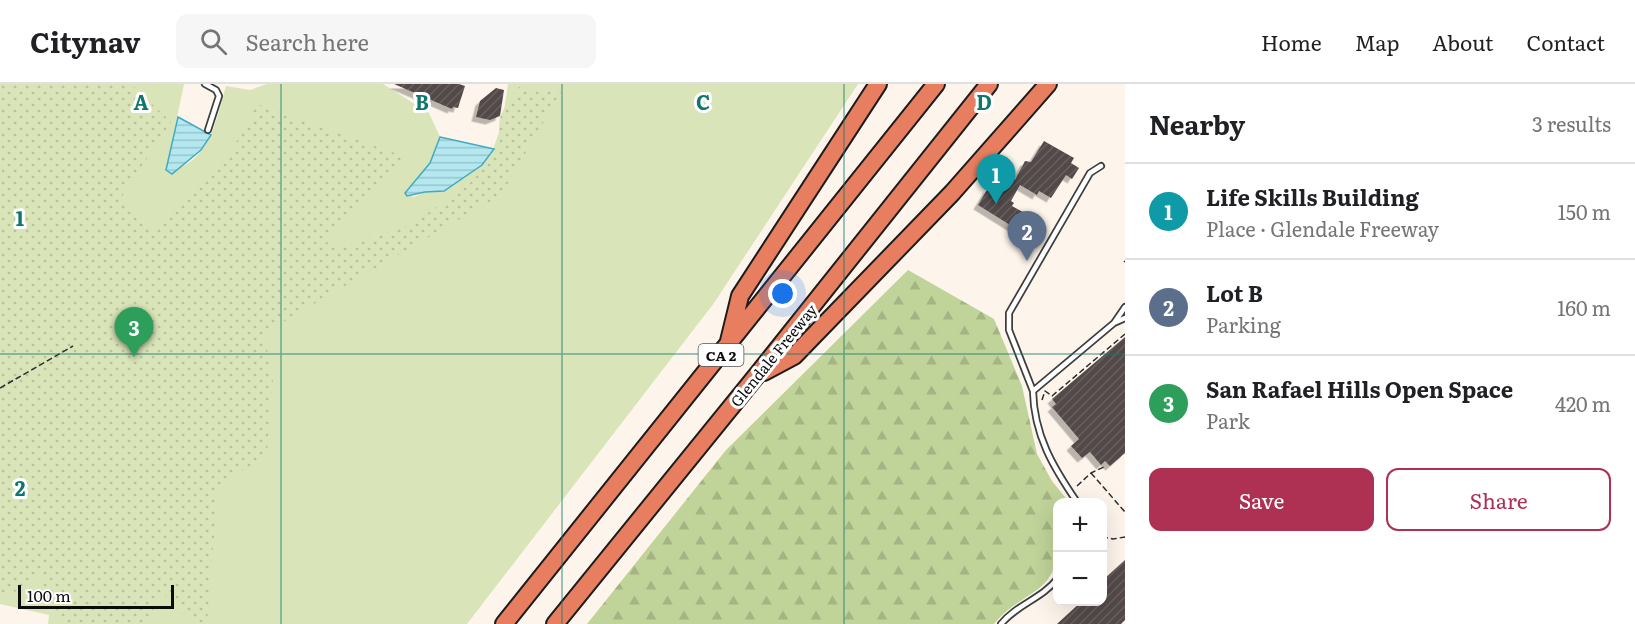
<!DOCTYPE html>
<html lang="en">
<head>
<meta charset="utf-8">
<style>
	:root { --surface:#fff; --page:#f6f6f6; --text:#202124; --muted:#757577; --line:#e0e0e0; --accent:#ae3053 }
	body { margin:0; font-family:Literata,serif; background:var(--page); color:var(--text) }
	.controls { position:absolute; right:18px; bottom:18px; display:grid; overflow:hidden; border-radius:12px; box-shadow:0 6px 24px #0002 }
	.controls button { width:54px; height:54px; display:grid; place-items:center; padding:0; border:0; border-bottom:2px solid var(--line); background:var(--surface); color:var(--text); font:30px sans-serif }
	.scale { position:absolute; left:18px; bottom:15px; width:156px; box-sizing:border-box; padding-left:6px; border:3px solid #0b0b0b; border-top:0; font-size:16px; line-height:21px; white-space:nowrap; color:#0b0b0b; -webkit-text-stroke:4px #fff; paint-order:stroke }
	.you { position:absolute; left:783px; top:210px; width:21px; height:21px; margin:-15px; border:4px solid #fff; border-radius:50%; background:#1a73e8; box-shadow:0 0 0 9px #1a73e833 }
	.badge { display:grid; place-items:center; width:39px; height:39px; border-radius:50%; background:var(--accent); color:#fff; font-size:20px; font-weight:700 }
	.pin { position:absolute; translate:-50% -50px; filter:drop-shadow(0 2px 3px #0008) }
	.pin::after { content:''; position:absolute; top:32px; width:21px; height:18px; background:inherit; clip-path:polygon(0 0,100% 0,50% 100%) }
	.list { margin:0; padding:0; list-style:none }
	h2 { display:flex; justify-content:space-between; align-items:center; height:78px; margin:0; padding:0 24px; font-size:26px }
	h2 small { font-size:20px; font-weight:400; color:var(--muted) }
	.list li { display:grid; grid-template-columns:39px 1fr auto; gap:18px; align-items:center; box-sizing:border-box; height:96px; padding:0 24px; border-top:2px solid var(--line) }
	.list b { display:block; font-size:22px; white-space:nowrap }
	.list p { margin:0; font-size:20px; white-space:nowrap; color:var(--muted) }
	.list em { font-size:20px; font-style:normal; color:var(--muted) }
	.actions { display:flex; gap:12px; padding:18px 24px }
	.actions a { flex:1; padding:14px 0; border:2px solid var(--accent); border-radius:12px; text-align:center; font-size:21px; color:var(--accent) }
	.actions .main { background:var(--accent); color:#fff }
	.icon { flex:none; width:33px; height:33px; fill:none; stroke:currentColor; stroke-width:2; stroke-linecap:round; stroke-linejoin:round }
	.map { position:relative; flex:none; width:1125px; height:540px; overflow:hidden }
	header { display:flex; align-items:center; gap:36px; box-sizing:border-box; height:84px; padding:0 30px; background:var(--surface); border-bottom:2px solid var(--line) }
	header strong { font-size:28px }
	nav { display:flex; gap:33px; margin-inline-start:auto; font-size:21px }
	.search { width:420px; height:54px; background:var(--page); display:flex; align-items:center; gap:15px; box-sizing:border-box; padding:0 21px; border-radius:12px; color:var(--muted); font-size:22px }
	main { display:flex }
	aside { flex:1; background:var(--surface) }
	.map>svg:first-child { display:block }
</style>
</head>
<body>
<header>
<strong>Citynav</strong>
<div class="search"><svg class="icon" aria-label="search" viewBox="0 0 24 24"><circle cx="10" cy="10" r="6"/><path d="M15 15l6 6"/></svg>Search here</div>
<nav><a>Home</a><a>Map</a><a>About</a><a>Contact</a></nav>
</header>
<main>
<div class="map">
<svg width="1125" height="540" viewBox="0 0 1125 540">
	<defs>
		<pattern id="forest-firs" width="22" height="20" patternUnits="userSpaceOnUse" patternTransform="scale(1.5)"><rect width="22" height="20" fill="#c0d399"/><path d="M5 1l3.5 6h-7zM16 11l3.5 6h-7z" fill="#a4b482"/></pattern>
		<pattern id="park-dots" width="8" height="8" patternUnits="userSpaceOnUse" patternTransform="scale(1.5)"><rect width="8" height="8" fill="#d9e4b8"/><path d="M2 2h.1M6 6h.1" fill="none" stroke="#b9c29d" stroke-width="1.8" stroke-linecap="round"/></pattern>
		<pattern id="water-rules" width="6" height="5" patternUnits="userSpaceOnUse" patternTransform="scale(1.5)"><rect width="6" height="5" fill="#b4e7f0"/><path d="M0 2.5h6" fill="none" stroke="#99c5cc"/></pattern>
		<pattern id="building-hatch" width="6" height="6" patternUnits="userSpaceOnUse" patternTransform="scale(1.5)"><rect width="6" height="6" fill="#524a48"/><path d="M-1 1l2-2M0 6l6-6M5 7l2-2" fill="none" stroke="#66605e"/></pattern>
		<filter id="shadow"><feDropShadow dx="-4.5" dy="4.5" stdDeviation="0" flood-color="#0004"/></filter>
	</defs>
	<rect width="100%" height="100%" fill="#fdf5eb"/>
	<path fill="#d9e4b8" d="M 0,0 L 184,0 L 166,85 C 172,84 180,84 185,81 C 212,67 218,29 226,2 L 250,6 L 267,0 L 383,0 L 429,29 L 440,53 L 430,79 L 405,109 L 414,113 L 425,108 L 444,107 L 491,71 L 502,40 L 508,0 L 858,0 L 714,219 L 467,540 L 48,540 L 49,531 L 0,520 Z"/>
	<path fill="url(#forest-firs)" d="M 908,186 L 994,235 L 1022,302 L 1037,370 L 1052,397 L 1069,418 L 1058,418 C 1058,453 1066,487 1034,508 C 1018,519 1006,525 994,540 L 587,540 L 726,366 Z"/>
	<path fill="url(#park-dots)" d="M 0,0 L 131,0 L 171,38 L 119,117 L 152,150 L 229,70 L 252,32 L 251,18 L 406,73 L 323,155 L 336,165 L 414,139 L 471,98 L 501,65 C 496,32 500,29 519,3 L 561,8 L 501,111 L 264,249 L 273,297 L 267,371 L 218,402 L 207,540 L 194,540 L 162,509 L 146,540 L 62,540 L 39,491 L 0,518 L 0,93 L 2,92 Z"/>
	<path fill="url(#water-rules)" stroke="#41abc0" stroke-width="1.5" d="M 178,33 L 211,51 L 201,66 L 172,90 L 166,86 Z
		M 440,53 L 494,65 L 482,81 L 444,107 L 425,108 L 407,112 L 405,109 L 430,79 Z"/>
	<path fill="url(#building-hatch)" filter="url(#shadow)" d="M 394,0 L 459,0 L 465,2 L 458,24 L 453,23 L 452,25 Z
		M 496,4 L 504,6 L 500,32 L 490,36 L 476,33 L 480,17 Z
		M 1044,57 L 1074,74 L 1071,79 L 1079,84 L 1072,95 L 1066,91 L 1051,114 L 1039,107 L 1037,111 L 1020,101 L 1011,117 L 1014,119 L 1012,122 L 1039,137 L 1029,153 L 978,121 L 988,104 L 996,108 L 1006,90 L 1015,96 L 1025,77 L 1031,78 Z
		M 1125,253 L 1125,369 L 1110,382 L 1105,377 L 1101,381 L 1090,368 L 1082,374 L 1071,362 L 1079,355 L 1052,323 L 1056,320 L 1052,315 Z
		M 1125,476 L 1125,536 L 1121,540 L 1057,540 L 1081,518 L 1102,518 L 1102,497 Z"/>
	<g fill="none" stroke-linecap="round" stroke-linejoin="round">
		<g stroke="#3e3e3e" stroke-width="8">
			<path id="service" d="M 205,0 L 216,6 L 219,12 L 208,46
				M 1114,239 L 1125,223
				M 1033,307 L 1009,246 L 1009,229 L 1090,89 L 1101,82
				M 1077,418 C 1053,383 1034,351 1033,307 L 1114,239 L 1125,234
				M 1001,540 C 1017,520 1042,515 1058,494"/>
		</g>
		<g stroke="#1c1c1c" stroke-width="20">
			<path id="motorway" d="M 729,257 L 740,212 L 878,0
				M 764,288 L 794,272 L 952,109 L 1048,0
				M 504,540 L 936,0
				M 555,540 L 757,291 L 989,0"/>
		</g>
		<path stroke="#2d2d2d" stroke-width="1.5" stroke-dasharray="6 3" stroke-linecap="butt" d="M 1124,177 L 1125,178
			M 0,304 L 73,262
			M 1042,316 L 1045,307 L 1052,312 L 1125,250
			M 1091,389 L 1125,428
			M 1077,402 L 1091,389 L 1106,382
			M 1102,453 L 1113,455 L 1125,453"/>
		<use href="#service" stroke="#fff" stroke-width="4.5"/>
		<use href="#motorway" stroke="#e77e5f" stroke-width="16"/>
	</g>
	<path fill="none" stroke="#0f766e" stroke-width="1.5" stroke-opacity="0.55" d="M 281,0 L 281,540M 562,0 L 562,540M 844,0 L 844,540M 0,270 L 1125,270"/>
	<g text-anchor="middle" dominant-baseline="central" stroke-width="6" stroke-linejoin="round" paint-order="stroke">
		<rect fill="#fff" stroke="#545454" stroke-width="1.5" x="698.5" y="260" width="45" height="22" rx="4.5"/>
		<g font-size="14" font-weight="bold" fill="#0b0b0b">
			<text x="721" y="271">CA 2</text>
		</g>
		<g font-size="15" fill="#0b0b0b" stroke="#fff">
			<text transform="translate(773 271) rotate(-51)">Glendale Freeway</text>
		</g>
	</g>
	<g font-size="20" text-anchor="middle" font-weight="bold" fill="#0f766e" stroke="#fff" stroke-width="6" stroke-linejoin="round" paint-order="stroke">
		<text x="141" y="26">A</text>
		<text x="422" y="26">B</text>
		<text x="703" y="26">C</text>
		<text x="984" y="26">D</text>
		<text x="20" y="142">1</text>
		<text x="20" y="412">2</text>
	</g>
</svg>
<div class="controls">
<button>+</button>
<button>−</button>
</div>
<div class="scale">100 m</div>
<div class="you"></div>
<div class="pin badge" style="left:996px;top:120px;background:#0f9aa8">1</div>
<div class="pin badge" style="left:1027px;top:177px;background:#5c6f8a">2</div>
<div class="pin badge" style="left:134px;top:273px;background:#2e9e5b">3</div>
</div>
<aside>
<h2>Nearby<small>3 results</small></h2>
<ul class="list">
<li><span class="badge" style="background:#0f9aa8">1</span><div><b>Life Skills Building</b><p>Place · Glendale Freeway</p></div><em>150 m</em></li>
<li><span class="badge" style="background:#5c6f8a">2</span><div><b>Lot B</b><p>Parking</p></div><em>160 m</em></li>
<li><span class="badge" style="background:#2e9e5b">3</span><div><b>San Rafael Hills Open Space</b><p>Park</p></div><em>420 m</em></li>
</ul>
<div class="actions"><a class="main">Save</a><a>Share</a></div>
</aside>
</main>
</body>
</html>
